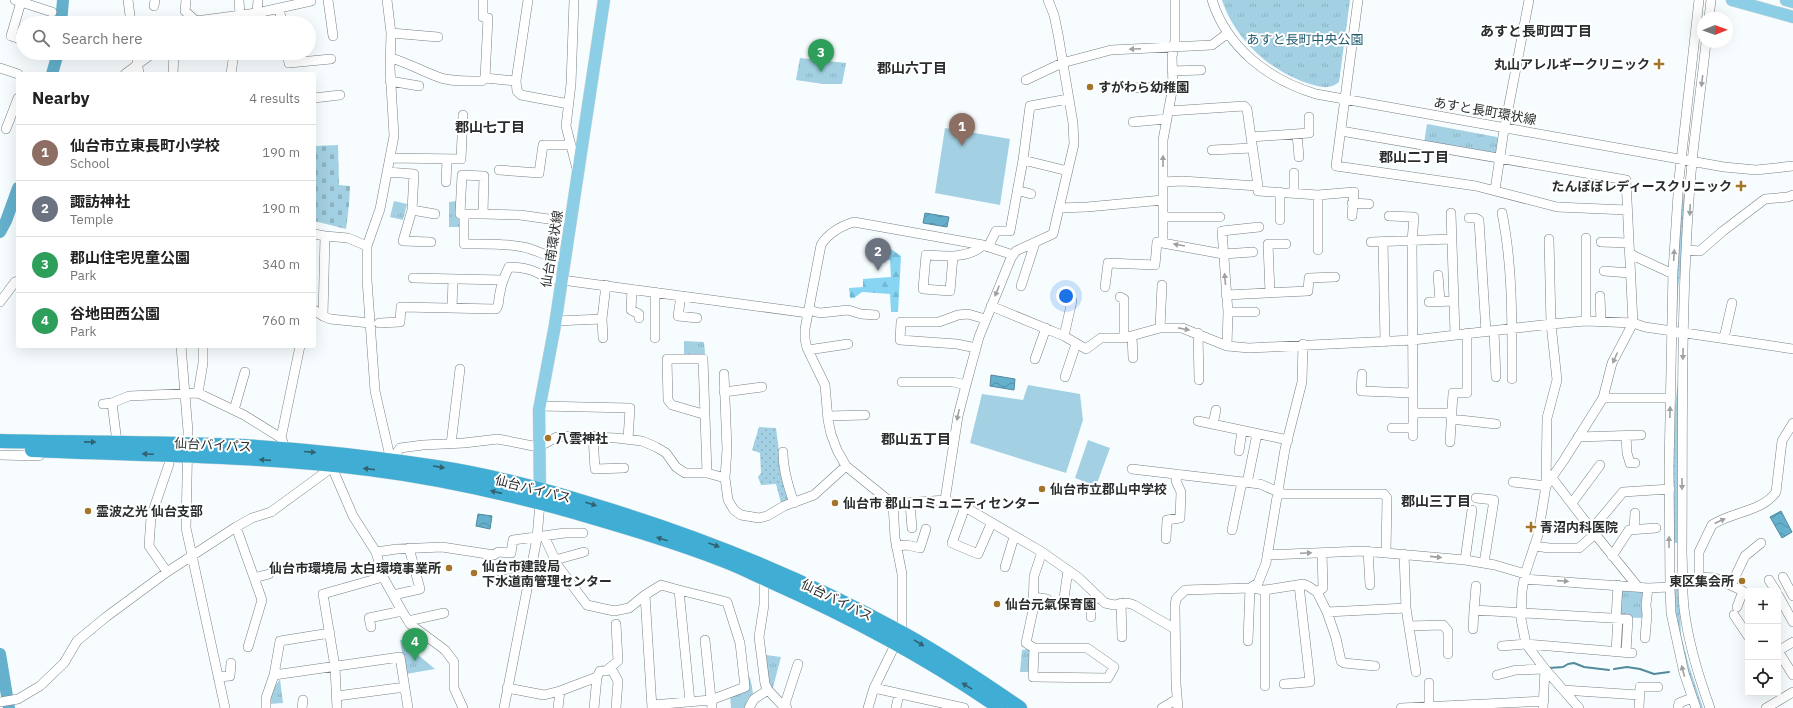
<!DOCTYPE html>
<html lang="en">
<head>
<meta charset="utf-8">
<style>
	:root { --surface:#fff; --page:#f2f2f2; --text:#222; --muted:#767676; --line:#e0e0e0; --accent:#d93025 }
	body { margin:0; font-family:"IBM Plex Sans","Noto Sans JP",sans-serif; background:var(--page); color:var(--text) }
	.controls { position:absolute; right:12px; bottom:12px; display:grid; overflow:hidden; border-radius:4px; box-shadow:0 4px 16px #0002 }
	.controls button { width:36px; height:36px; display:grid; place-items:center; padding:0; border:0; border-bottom:1px solid var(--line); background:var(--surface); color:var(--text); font:20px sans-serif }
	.compass { position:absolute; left:1697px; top:12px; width:36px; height:36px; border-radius:50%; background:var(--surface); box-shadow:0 4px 16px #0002; rotate:89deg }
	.you { position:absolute; left:1066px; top:296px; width:14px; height:14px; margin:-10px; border:3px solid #fff; border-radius:50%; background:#1a73e8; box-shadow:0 0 0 6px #1a73e833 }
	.badge { display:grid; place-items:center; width:26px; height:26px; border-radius:50%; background:var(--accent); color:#fff; font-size:13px; font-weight:700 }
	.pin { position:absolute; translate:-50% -33px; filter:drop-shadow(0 1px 2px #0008) }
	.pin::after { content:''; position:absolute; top:21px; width:14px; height:12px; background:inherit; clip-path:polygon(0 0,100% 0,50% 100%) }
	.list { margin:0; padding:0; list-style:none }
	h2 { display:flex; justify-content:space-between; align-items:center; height:52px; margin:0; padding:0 16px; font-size:17px }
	h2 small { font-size:13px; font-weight:400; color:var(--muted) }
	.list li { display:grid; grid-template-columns:26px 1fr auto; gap:12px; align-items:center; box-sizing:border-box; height:56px; padding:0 16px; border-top:1px solid var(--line) }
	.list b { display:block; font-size:15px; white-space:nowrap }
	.list p { margin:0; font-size:13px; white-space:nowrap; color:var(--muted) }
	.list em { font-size:13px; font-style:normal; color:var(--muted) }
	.icon { flex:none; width:22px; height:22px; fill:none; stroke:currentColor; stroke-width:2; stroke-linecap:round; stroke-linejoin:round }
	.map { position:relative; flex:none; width:1793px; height:708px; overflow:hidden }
	.search { position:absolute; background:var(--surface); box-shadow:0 4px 16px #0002; left:16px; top:16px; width:300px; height:44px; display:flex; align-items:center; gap:10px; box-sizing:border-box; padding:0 14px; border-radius:22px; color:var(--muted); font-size:15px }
	.panel { position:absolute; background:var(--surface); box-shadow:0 4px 16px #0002; left:16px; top:72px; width:300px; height:276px; border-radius:4px }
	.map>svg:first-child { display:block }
</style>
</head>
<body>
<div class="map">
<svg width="1793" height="708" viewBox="0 0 1793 708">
	<defs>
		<pattern id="grass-dots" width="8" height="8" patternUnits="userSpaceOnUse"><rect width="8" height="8" fill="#a3d0e2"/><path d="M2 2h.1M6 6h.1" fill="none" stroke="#8cb3c2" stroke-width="1.8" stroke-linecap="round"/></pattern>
		<pattern id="forest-firs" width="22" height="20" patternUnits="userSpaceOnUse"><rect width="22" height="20" fill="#88d5f3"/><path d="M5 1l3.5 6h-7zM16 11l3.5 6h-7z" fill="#76b7d1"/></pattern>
		<pattern id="cemetery-stones" width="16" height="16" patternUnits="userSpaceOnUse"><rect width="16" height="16" fill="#a3d0e2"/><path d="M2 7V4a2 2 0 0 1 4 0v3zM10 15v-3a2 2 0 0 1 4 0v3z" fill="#8cb3c2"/></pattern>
		<pattern id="park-tufts" width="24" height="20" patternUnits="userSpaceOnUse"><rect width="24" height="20" fill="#a3d0e2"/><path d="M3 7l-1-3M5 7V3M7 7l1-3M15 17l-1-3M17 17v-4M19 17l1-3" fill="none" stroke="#8cb3c2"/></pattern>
		<pattern id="water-waves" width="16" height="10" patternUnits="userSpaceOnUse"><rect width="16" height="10" fill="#64b0cd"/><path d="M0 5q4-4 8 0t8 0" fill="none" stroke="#5390a7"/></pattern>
	</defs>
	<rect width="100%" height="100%" fill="#f7fdff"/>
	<path fill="url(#grass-dots)" d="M 1686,177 L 1683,257 L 1678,288 L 1677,318 L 1677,238 Z
		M 1678,349 L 1681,349 L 1678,543 L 1672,543 L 1675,407 L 1678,381 Z
		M 759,427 L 776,428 L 783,482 L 790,500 L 781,503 L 776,484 L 761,485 L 758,477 L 761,473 L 760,453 L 752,450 Z
		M 1673,588 L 1679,588 L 1681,635 L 1689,666 L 1703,708 L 1699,708 C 1684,670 1676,628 1673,588 Z"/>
	<path fill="url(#forest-firs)" d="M 882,243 L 901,256 L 898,312 L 891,312 L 890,294 L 862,292 L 854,298 L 850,298 L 849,288 L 863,287 L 863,279 L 891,277 L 890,260 L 883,260 Z"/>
	<path fill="url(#cemetery-stones)" d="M 338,145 L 339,185 L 350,186 L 349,205 L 346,229 L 314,221 L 314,146 Z"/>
	<path fill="url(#park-tufts)" d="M 1222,0 L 1350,0 L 1339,82 C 1329,90 1322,87 1310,84 C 1271,72 1235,40 1222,0 Z
		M 800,58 L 846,63 L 842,84 L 823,84 L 796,80 Z
		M 1427,124 L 1497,137 L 1499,141 L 1497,153 L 1424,143 Z
		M 394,201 L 407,204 L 403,220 L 390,217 Z
		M 457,201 L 457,216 L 460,220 L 460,227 L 449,227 L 449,202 Z
		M 684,341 L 704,342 L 705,353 L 703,356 L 684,356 Z
		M 1619,589 L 1645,590 L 1643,618 L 1617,617 Z
		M 414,638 L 417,654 L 435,669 L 406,674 L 400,640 Z
		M 1028,649 L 1032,653 L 1031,672 L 1020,672 L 1022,650 Z
		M 766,655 L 781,657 L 772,691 L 768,682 Z
		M 750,677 L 753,693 L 747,700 L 746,708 L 731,708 L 730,695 L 748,678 Z
		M 280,679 L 283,703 L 269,704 L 270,694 Z"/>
	<path fill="#a3d0e2" d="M 945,128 L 1010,139 L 1000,205 L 935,193 Z
		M 1028,385 L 1080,394 L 1083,420 L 1066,473 L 970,443 L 982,394 L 1023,400 Z
		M 1088,440 L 1110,448 L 1096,486 L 1075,478 Z"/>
	<path fill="url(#water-waves)" stroke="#53899d" d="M 925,213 L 949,217 L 947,227 L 923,223 Z
		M 991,375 L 1015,379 L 1014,390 L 990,386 Z
		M 1781,511 L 1792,532 L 1782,538 L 1770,517 Z
		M 478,514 L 492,516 L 490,529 L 476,526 Z"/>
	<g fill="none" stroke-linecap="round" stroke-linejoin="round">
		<path stroke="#53899d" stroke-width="2" d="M 1549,668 L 1563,667 L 1568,664 L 1574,663 L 1584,667 L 1609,670
			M 1614,669 L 1627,667 L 1640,669 L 1654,674 L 1669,672"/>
		<path stroke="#64b0cd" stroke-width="12" d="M 61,23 L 63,0
			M 52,74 L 58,53
			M 0,232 L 6,221 L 18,188
			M 0,654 L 9,708"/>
		<g stroke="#798084" stroke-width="10">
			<path id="minor" d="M 15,0 L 52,12
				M 128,0 L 131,23
				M 186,0 L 185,11 L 196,21
				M 239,0 L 240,15 L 239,23
				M 328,0 L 333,36
				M 387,0 L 391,33 L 390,68 L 394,136 L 380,209 L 367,246 L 367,280 L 375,391 L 391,461
				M 483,0 L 483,17 L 488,18 L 485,78
				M 574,0 L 571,84 L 566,126 L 577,169
				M 1212,0 C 1227,48 1269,80 1316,94 L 1724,167 L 1756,170 L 1793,166
				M 1358,0 L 1336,166 L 1476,186 L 1557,207 L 1627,210
				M 21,2 L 11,36 L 23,40
				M 154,6 L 155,0
				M 279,8 L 282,23
				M 257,13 L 258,0
				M 1709,18 L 1711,0
				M 193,23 L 196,21 L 257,13 L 311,1 L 311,0
				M 391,33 L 438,37
				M 1706,42 C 1702,82 1696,122 1692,162 C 1680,292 1683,423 1682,553 C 1683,571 1682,589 1684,608 C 1688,642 1698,675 1710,708
				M 136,53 L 139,74
				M 287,53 L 289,63 L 331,59
				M 391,58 C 408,63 422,71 438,77 C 452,82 468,81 482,81 L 485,78 L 516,81 L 517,91 L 521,95 L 569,104
				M 0,68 L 18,74
				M 1172,71 L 1201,70
				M 125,74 L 153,53
				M 173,74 L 174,53
				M 231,74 L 234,53
				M 1026,80 L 1062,63 L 1111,50 L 1212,45 L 1228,33
				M 390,81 L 419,86
				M 516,81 L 528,0
				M 1134,88 L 1173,86
				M 314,98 L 340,95
				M 1133,122 L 1166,119
				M 6,129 L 18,98
				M 1341,131 L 1626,180 L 1633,323 L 1612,363 L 1603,398 L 1564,460 L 1546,486
				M 1297,134 L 1299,157
				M 1251,137 L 1309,133 L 1309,117
				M 1212,150 L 1252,148
				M 390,158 L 461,159 L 463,115
				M 1023,160 L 1068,171
				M 499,170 L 539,173 L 543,145 L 570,145
				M 387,172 L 414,174 L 412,210 L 403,241 L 431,242
				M 446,182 L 447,159
				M 1163,182 L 1182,181 L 1258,186 L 1247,109 L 1244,106 L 1169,111
				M 1258,186 L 1258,191 L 1318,195 L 1354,192 L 1352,216
				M 1017,190 L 1031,194
				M 1495,190 L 1503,136 L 1529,0
				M 1280,192 L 1280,220
				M 1294,193 L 1294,173
				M 1352,203 L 1369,204
				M 1060,208 L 1087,207 L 1163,200
				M 412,210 L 435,214
				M 1451,213 L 1455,334
				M 1502,213 C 1513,267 1512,324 1512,379
				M 464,214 L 483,214
				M 1164,217 L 1220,217
				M 1469,218 L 1475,218 L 1479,220 L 1486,332
				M 314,234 L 325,236 L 348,238 L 367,246
				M 325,236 L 323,316 L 330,319 L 370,323
				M 1549,239 L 1551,324 L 1557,380 L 1547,418 L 1546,486 L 1538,535 L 1525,574 L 1522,591 L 1521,619 L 1526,644 L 1545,669 L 1579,708
				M 1383,241 L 1385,342
				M 1163,242 L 1163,140 L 1173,86 L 1172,57 L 1175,41 L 1175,0
				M 1371,242 L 1451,239
				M 1601,242 L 1629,243
				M 988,247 L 996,231 L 1010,231 L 1023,160 L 1030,106 L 1068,99
				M 1318,250 L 1318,195
				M 1687,250 L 1700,251 L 1723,231 L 1765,199 L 1788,197 L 1793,195
				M 1629,252 L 1634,256 L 1673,274
				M 1013,255 L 983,245 L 854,222 C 841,226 829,232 821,245 L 805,329 L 805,339 L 807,348 L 825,385 L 828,420 L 831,434 L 837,450 L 846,466 L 893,504 L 945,500 L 965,507 L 1042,552 L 1079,578 L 1105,603 L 1114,605 L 1128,603 L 1134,605 L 1175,629
				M 953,256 L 950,291 L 923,289 L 926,255 C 944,256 969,259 983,245
				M 565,258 C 548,259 539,250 523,247 C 504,243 484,244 464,244 L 464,214 L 460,214 L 462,175 L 484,176 L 483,214 L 520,215 L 570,222
				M 1604,271 L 1630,273
				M 1438,275 L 1440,301
				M 413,278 L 503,280
				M 1021,286 L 1035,243
				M 1105,287 L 1108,263 L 1155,265 L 1157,242 L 1223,254 L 1253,252
				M 632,289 L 631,310 L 639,314 L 639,318
				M 655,292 L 655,338
				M 1270,293 L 1268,244 L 1286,244
				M 1226,295 L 1308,291 L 1309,278 L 1335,277
				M 681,296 L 678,316 L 697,318
				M 1600,296 L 1601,322
				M 1120,297 L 1124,299 L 1124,338
				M 0,302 L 15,282 L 18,281
				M 1429,302 L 1454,301
				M 991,306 L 1064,336 L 1086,349 L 1101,338 L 1124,338 L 1160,328 L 1182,328 L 1227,346 L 1249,348 L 1413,340 L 1551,324 L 1586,321 L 1633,323 L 1645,327 L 1793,349
				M 452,308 L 453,279
				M 314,310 L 323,316
				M 809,310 L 820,313 L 848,310 L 861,314 L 875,315
				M 1228,312 L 1255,312
				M 556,321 L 602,319
				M 1586,321 L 1586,238
				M 379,323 L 400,322 L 401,307 L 496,309 C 500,304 498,298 500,293 C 501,284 505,275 509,267 C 524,267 534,270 547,278 L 808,313
				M 1160,328 L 1162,285
				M 1494,331 L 1496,377
				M 1198,333 L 1199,380
				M 1064,336 L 1072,301
				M 1132,336 L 1133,358
				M 603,338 L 602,319 L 606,285
				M 1724,338 L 1732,303
				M 181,346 L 188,431 L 186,528 L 225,708
				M 1227,346 L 1228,312 L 1222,231 L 1259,227
				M 976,348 L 957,344 L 900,340 L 901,322 L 939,322 L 958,315 L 968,314 L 985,319
				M 808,350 L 848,344
				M 1035,359 L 1046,328
				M 724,374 L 727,449 L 725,478
				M 1362,374 L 1361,391 L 1413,393 L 1412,241 L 1414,217 L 1389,216
				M 1065,377 L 1076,344
				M 902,382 L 953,382 L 966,385
				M 724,392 L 762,387
				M 198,393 L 203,363 L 203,346
				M 1413,393 L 1413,413 L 1451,413
				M 1603,398 L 1670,398
				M 112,403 L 129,396 L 198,393 L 244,415 L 281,438
				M 103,404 L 112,403 L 117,442
				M 540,406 L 630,408 L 628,439
				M 234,410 L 245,372
				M 703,414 L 672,405 L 668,400 L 667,359 L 703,359 L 707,473
				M 828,416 L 865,415
				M 1451,419 L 1496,424
				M 1198,421 L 1288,440
				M 1213,424 L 1216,410
				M 1392,428 L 1413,428
				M 593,436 L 595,469 L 624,468
				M 1413,436 L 1413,413
				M 1626,436 L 1627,453 L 1630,463 L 1635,463
				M 1578,437 L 1641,435
				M 283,442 L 281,438 L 300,346
				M 1450,442 L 1453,393 L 1467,393 L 1467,333
				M 451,444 L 460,369
				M 1239,451 L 1242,431
				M 783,452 C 783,470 788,486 794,503
				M 0,455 L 39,456
				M 391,461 L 400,448 L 423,445 L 464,443 L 498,439 L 538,447 L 557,437 L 571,436 L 616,438 L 642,441 L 656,447 L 666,453 L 676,467 L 685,473 L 707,473 L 725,478 L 728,500 L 734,510 L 741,515 L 759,518 L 767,516 L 784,506 L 814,495 L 846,466
				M 331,465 L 353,516 L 376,552 L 383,577 L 402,611 L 410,624 L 445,650 L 454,662 L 454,688 L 463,708
				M 1132,469 L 1260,484 L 1283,494 L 1384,494 L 1387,498 L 1386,553
				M 1552,478 L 1595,534 L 1638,587
				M 1513,482 L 1546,486
				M 1247,483 L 1257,434
				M 1476,498 L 1494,500 L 1484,563
				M 945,500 L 958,416 L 966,385 L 979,337 L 1011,258 L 1016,251 L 1053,234 L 1074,144 L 1073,123 L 1058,34 L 1054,15 L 1048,0
				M 1572,503 L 1600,465
				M 893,504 L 895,538 L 902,574 L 902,633
				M 910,504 L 912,528
				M 965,507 L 952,543 L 978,554 L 991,524
				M 236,527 L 262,600 L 248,647
				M 1592,529 L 1623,492 L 1670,489
				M 1634,529 L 1635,513
				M 1232,530 L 1242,482
				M 544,536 L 558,566 L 587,605 L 614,611 L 629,608 L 645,595
				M 1166,539 L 1167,520 L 1180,518 L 1181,492 L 1176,481 L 1177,474
				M 896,546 L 907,545 L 920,548 L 926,529
				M 1535,546 L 1549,548 L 1579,548 L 1595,534
				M 1368,551 L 1370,585
				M 376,552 L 397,549 L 442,547 L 494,555 L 498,552 L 511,553 L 513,540 L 565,533 L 583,533
				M 1404,554 L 1406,608 L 1416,672
				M 1267,555 L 1362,551 L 1386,553 L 1465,560 L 1495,565 L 1525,574
				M 1612,556 L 1629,530 L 1656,528
				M 555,560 L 584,552
				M 1465,560 L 1472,510
				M 1005,567 L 1014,537
				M 167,572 L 149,546 L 151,517 L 169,464 L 169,455
				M 1783,577 L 1793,596
				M 254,578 L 269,574
				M 764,579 L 764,605 L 759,637 L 765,684 L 768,690 L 784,707 L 787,708
				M 1524,579 L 1648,588 L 1670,587
				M 500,580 L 529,576
				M 1769,580 L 1776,591
				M 1731,585 L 1745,556 L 1761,543
				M 1476,586 L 1474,610 L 1628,619 L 1626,652
				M 1250,588 L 1258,583 L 1266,563 L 1285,449 L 1302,382 L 1303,344
				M 1317,592 L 1323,588 L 1322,553
				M 393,595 L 420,589 L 409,548
				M 1778,595 L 1793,622
				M 1033,597 L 1047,599
				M 1121,603 L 1122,637
				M 1063,605 L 1068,570
				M 1737,607 L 1743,591 L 1715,578 L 1699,577 L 1699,552 L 1712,525 C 1731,512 1762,512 1776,492 L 1782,441 L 1793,423
				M 1327,612 L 1406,608
				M 1734,615 L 1748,636
				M 1091,617 L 1091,602 L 1099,597
				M 1616,618 L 1618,585
				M 408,621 L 444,613
				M 1409,626 L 1443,625 L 1448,631 L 1448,654
				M 371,627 L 369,618 L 402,611
				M 1473,629 L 1474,610
				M 1645,638 L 1647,615 L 1646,605 L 1648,588
				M 705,640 L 712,708
				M 1248,641 L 1250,588
				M 1502,646 L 1526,644 L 1632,653
				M 1034,648 L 1033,677 L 1108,678 L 1114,667 L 1087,648 L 1034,648 L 1026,643 L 1033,610 L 1034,576 L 1042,552
				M 1616,651 L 1618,618
				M 1778,651 L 1793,675
				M 1778,651 L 1793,642
				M 607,670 L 618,661 L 616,624
				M 274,675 L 280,641 L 330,633
				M 1497,675 L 1516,670 L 1545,669 L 1543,708
				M 218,677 L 230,676 L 231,663
				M 1429,683 L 1429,707
				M 1284,684 L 1310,682 L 1299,585
				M 1265,686 L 1265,590
				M 507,688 L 544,695 L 560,691 L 597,677 L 600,671 L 612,670 L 618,681 L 616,708
				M 874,688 L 964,708
				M 1563,690 L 1639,695
				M 337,696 L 405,687
				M 0,702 L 18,699 L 40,686 L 64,663 L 77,641 L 106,617 L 167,572 L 236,527 L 252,518 L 271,512 L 327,471 L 331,465
				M 652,705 L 711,700 L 745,687 L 740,643 L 727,602 L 679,590
				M 784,707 L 798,664
				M 266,708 L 266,698 L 274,675 L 400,657 L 408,708
				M 302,708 L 303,700
				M 337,708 L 335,667 L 323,594 L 383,577
				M 504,708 L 537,538 L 540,503
				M 558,708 L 560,691
				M 594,708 L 597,677
				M 652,708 L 645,595 L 661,585 L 679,590 L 690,702
				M 749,708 L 754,699 L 768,690
				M 868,708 L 874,688 L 896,643
				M 896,708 L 899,694
				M 1162,708 L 1177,699
				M 1178,708 L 1176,684 L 1175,606 L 1176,599 L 1185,590 L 1250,588 L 1265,590 L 1303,584 L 1308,586 L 1317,592 L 1327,612 L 1336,638 L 1341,661 L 1344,663 L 1375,666
				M 1401,708 L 1544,701
				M 1639,708 L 1640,687 L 1658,687
				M 1678,708 L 1679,703 L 1692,698
				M 1696,708 L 1684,673 L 1671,613 L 1670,587 L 1669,467 L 1673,271 L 1679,179 L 1699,0
				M 1766,708 L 1793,692"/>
		</g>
		<g stroke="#d9d9d9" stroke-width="13">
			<path id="major" d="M 1732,0 L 1793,17
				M 1786,0 L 1793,2
				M 540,498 L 539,410 L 555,325 L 604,0"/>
		</g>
		<g stroke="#d9d9d9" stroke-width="15">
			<path id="highway" d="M 0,441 C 81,443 162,442 243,446 C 307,450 372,457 436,467 C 489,475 542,489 593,505 C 700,537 804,579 902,633 C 942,655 982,682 1020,708
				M 32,450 C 144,455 258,455 369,469 C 433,477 497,491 560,508 C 615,524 671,540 725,561 C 741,567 756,575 772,582 C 851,617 928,658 1000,708"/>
		</g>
		<use href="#minor" stroke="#fff" stroke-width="9"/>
		<use href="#major" stroke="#8ccee5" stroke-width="12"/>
		<use href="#highway" stroke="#40aed4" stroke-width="14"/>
	</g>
	<defs><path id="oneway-solid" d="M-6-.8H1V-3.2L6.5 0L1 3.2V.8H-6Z"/></defs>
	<g fill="#9fa0a1">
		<use href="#oneway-solid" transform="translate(1135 49) rotate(178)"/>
		<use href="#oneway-solid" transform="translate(1702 81) rotate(97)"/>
		<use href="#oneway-solid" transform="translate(1163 161) rotate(-90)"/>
		<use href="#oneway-solid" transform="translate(1690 210) rotate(93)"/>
		<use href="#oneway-solid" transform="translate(1179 245) rotate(-170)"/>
		<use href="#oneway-solid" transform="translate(1674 255) rotate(-87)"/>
		<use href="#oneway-solid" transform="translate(1225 279) rotate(-95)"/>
		<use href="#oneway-solid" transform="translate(997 291) rotate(112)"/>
		<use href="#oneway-solid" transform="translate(1184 329) rotate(11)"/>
		<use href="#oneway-solid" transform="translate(1683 354) rotate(91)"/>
		<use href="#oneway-solid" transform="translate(1615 358) rotate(114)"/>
		<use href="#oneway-solid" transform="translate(1670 412) rotate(-89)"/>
		<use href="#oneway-solid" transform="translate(958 415) rotate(102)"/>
		<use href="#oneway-solid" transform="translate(1682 484) rotate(90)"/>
		<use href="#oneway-solid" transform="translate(1720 521) rotate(-25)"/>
		<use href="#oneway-solid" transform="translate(1669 542) rotate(-90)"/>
		<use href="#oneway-solid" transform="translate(1306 553) rotate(-3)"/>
		<use href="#oneway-solid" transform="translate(1436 557) rotate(6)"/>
		<use href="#oneway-solid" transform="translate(1563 581) rotate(4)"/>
		<use href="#oneway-solid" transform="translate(1683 671) rotate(-105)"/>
	</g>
	<g fill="#336170">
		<use href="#oneway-solid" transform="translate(90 442) rotate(1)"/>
		<use href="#oneway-solid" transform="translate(310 452) rotate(5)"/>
		<use href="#oneway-solid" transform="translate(148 454) rotate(-178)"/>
		<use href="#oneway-solid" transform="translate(265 460) rotate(-176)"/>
		<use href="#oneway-solid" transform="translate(439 467) rotate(9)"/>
		<use href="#oneway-solid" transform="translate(369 469) rotate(-173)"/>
		<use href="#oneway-solid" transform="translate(496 492) rotate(-167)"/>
		<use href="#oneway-solid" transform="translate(591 504) rotate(17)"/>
		<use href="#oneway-solid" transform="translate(662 539) rotate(-162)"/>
		<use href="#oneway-solid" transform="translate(714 545) rotate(20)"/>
		<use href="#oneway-solid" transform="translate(919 643) rotate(31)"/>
		<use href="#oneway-solid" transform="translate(967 686) rotate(-148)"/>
	</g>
	<g fill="#a47428" stroke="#fff" stroke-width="1.5">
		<path d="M1657 58h4v4h4v4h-4v4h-4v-4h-4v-4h4z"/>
		<circle cx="1090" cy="87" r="4"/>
		<path d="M1739 180h4v4h4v4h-4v4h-4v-4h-4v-4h4z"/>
		<circle cx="548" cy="438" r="4"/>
		<circle cx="1042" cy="489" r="4"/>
		<circle cx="835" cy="503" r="4"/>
		<circle cx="88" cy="511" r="4"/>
		<path d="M1529 521h4v4h4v4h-4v4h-4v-4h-4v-4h4z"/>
		<circle cx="449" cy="568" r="4"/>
		<circle cx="474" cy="573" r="4"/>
		<circle cx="1742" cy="581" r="4"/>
		<circle cx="997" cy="604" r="4"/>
	</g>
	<g text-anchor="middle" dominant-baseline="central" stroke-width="4" stroke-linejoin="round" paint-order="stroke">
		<g font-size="13" fill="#1d5a6f" stroke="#fff">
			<text x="1305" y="39">あすと長町中央公園</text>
		</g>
		<g font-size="13" font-weight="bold" fill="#2a2d2e" stroke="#fff" text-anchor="start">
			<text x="1650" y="64" text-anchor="end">丸山アレルギークリニック</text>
			<text x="1098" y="87">すがわら幼稚園</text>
			<text x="1732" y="186" text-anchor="end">たんぽぽレディースクリニック</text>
			<text x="556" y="438">八雲神社</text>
			<text x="1050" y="489">仙台市立郡山中学校</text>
			<text x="843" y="503">仙台市 郡山コミュニティセンター</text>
			<text x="96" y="511">霊波之光 仙台支部</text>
			<text x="1540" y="527">青沼内科医院</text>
			<text x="482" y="566">仙台市建設局<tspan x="482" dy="15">下水道南管理センター</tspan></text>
			<text x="441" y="568" text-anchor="end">仙台市環境局 太白環境事業所</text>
			<text x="1734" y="581" text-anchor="end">東区集会所</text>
			<text x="1005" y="604">仙台元氣保育園</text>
		</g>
		<g font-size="13" fill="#2a2d2e" stroke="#fff">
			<text transform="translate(1485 111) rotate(10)">あすと長町環状線</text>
			<text transform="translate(552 249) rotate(-81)">仙台南環状線</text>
			<text transform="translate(213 445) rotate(3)">仙台バイパス</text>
			<text transform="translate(533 489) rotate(14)">仙台バイパス</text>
			<text transform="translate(837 600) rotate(26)">仙台バイパス</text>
		</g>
		<g font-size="14" font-weight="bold" fill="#2a2d2e" stroke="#fff">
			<text x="1536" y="31">あすと長町四丁目</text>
			<text x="912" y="68">郡山六丁目</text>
			<text x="490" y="127">郡山七丁目</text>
			<text x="1414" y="157">郡山二丁目</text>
			<text x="916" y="439">郡山五丁目</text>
			<text x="1436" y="501">郡山三丁目</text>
		</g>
	</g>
</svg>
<div class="controls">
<button>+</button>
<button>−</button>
<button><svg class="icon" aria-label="locate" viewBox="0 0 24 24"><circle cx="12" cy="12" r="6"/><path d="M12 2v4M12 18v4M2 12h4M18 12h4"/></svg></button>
</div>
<svg class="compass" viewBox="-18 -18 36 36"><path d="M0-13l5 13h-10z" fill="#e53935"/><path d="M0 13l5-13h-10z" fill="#767676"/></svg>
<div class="you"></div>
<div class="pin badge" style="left:962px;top:146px;background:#8d6e63">1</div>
<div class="pin badge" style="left:878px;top:271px;background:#6b7280">2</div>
<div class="pin badge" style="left:821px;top:72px;background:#2e9e5b">3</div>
<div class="pin badge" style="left:415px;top:661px;background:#2e9e5b">4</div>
<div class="search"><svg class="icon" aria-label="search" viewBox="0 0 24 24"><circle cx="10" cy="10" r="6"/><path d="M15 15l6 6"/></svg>Search here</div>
<section class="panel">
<h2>Nearby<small>4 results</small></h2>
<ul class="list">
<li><span class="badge" style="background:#8d6e63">1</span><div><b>仙台市立東長町小学校</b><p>School</p></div><em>190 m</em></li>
<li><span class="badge" style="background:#6b7280">2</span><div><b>諏訪神社</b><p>Temple</p></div><em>190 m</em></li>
<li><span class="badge" style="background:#2e9e5b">3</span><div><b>郡山住宅児童公園</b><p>Park</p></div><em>340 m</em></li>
<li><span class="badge" style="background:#2e9e5b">4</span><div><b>谷地田西公園</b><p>Park</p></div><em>760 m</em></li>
</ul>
</section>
</div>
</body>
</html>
